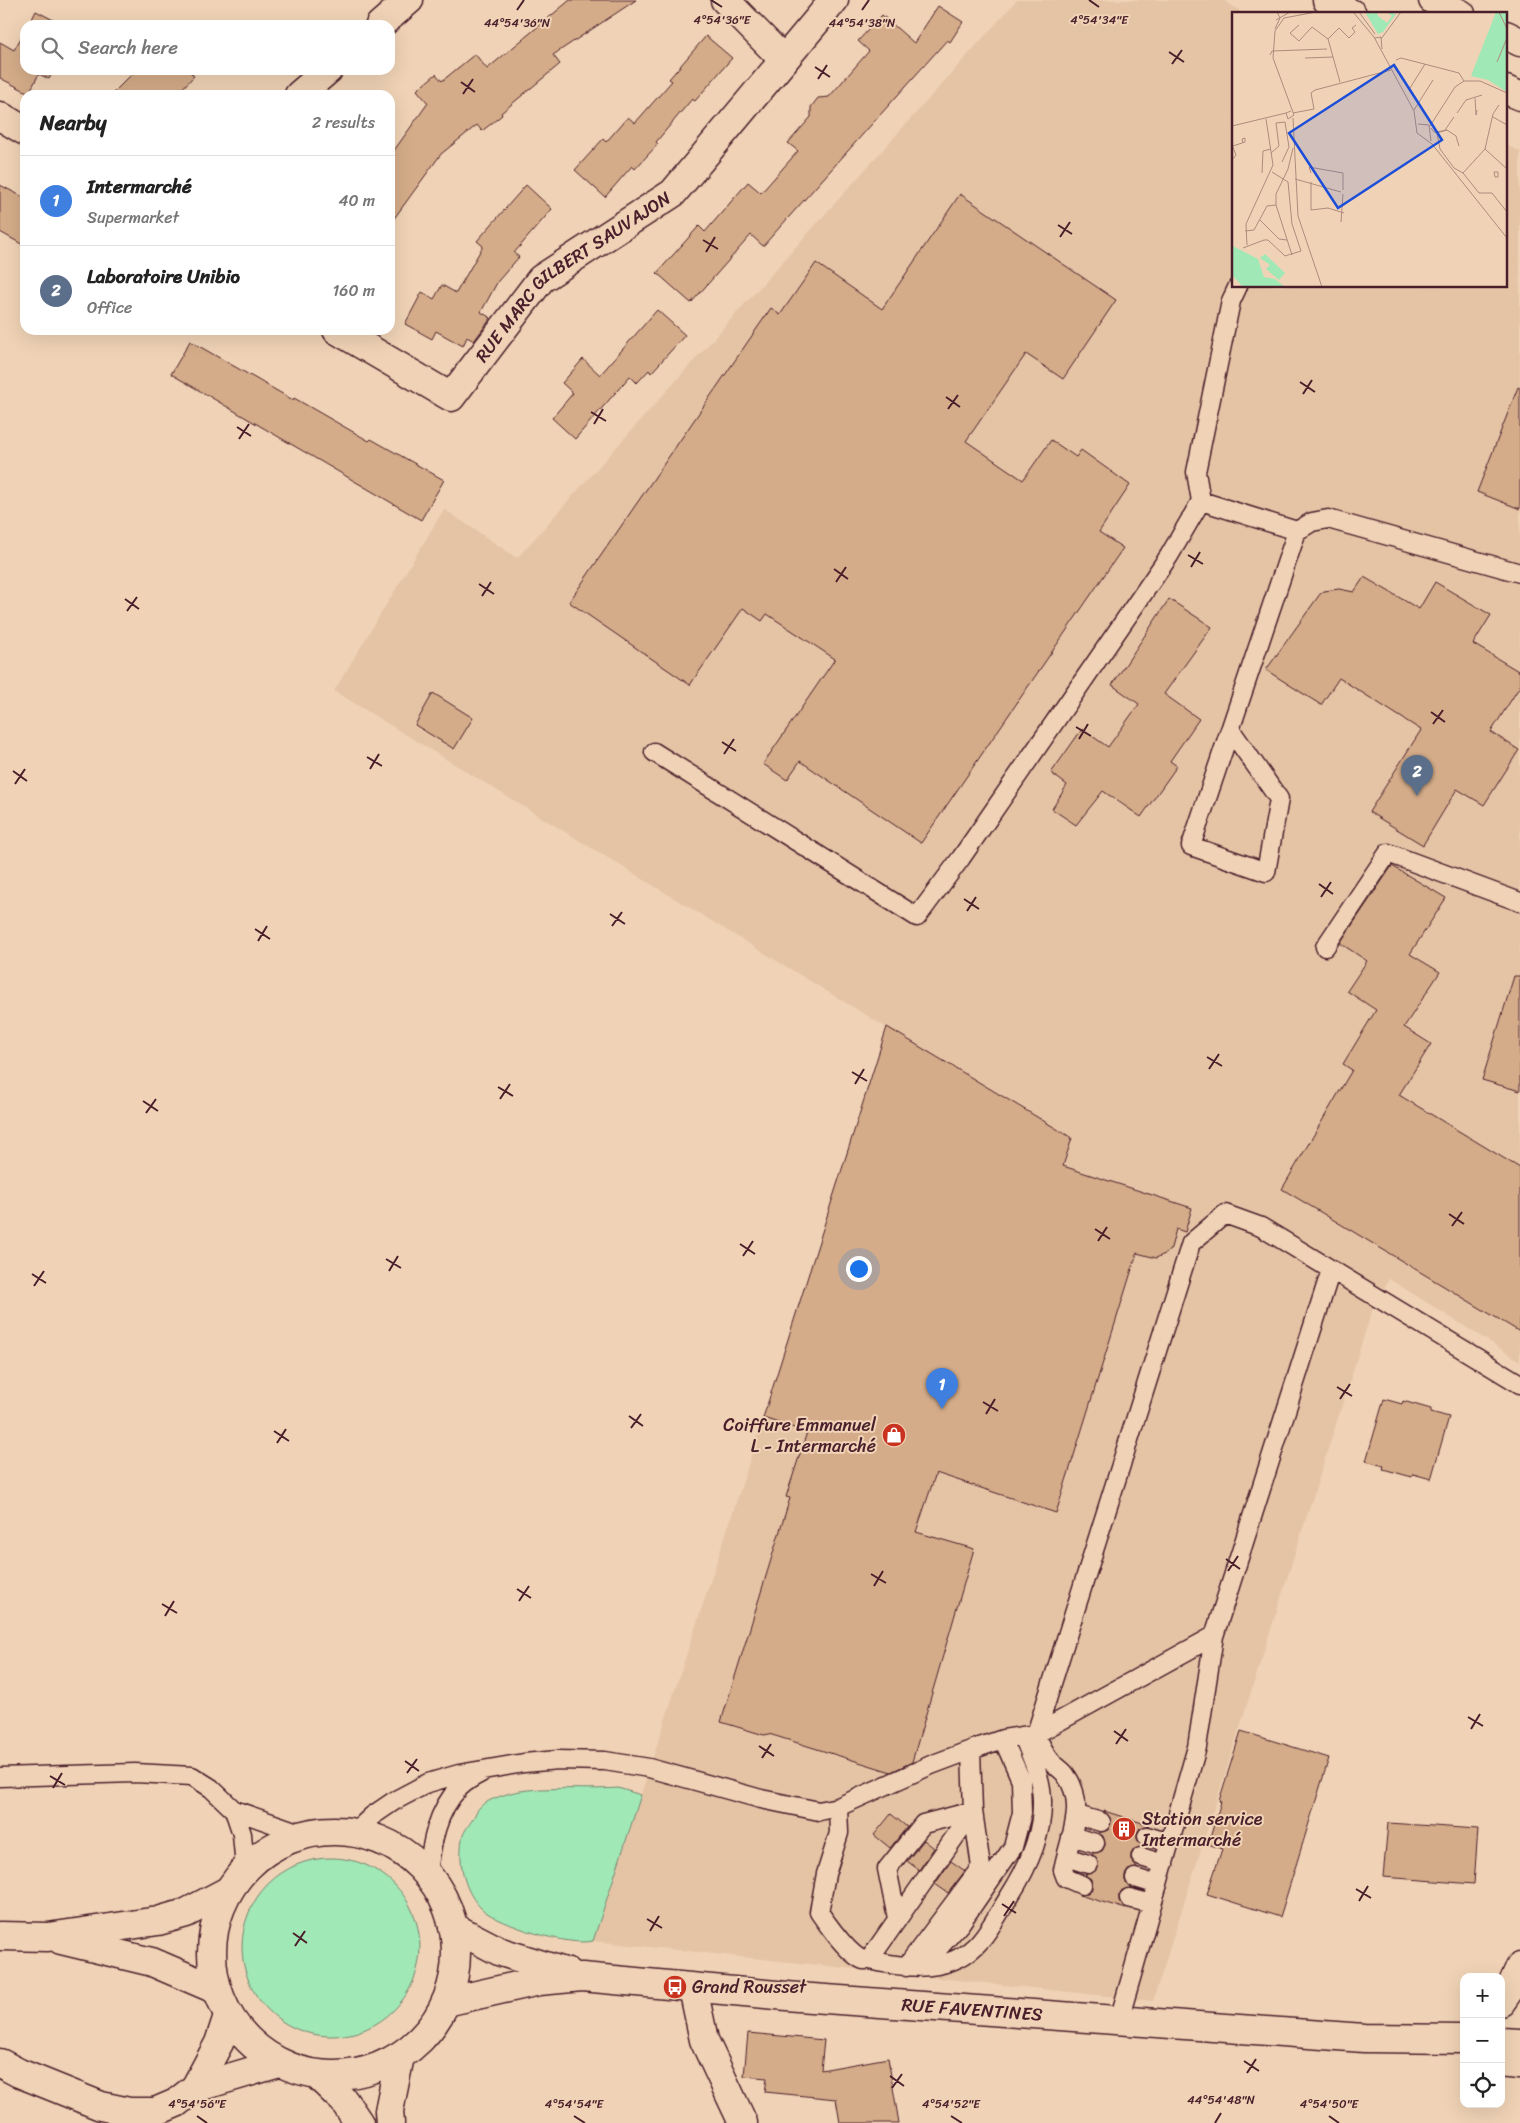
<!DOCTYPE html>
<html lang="en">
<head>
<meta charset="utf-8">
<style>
	:root { --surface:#fff; --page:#f6f6f6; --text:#222; --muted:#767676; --line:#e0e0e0; --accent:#1a73e8 }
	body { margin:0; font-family:Sriracha,sans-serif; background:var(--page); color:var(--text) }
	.controls { position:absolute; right:15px; bottom:15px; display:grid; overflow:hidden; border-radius:10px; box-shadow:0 5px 20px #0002 }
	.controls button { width:45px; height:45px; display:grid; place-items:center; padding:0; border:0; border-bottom:1px solid var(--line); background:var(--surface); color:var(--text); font:25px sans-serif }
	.you { position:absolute; left:858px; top:1268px; width:18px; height:18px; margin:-12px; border:4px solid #fff; border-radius:50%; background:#1a73e8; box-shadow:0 0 0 8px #1a73e833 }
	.badge { display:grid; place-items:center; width:32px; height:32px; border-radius:50%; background:var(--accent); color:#fff; font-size:16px; font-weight:700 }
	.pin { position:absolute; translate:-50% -41px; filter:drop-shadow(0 1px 2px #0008) }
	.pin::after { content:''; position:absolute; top:26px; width:18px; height:15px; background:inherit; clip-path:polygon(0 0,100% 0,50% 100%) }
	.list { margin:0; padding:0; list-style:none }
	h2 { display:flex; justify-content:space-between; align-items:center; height:65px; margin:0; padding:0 20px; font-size:21px }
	h2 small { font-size:16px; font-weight:400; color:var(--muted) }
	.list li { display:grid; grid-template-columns:32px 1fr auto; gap:15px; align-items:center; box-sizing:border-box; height:90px; padding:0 20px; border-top:1px solid var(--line) }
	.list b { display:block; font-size:19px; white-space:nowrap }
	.list p { margin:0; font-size:16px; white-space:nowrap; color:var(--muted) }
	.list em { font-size:16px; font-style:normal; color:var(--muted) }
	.icon { flex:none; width:28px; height:28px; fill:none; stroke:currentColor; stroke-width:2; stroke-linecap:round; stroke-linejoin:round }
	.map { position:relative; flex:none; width:1520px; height:2123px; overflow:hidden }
	.search { position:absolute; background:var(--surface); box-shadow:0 5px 20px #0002; left:20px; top:20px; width:375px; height:55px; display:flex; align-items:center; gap:12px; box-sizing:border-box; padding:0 18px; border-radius:15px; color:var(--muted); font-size:19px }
	.panel { position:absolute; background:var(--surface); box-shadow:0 5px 20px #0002; left:20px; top:90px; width:375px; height:245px; border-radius:15px }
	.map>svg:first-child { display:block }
</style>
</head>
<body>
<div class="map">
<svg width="1520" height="2123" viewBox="0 0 1520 2123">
	<rect width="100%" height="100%" fill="#f0d3b6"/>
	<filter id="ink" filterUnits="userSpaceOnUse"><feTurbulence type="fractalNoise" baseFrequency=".02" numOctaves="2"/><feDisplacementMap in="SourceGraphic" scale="10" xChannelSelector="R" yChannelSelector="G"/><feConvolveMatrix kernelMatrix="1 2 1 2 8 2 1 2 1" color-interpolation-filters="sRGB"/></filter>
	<g filter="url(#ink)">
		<path fill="#e5c4a6" d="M 1017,0 L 1224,0 L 1244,14 L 1234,14 L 1234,286 L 1506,286 L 1506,145 L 1520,151 L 1520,1361 L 1389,1279 L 1372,1311 L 1153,2001 L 593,1941 L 744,1478 L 887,1028 L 334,691 L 444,509 L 517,558 Z"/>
		<path fill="#a0e8b6" stroke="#758470" d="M 618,1788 L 641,1795 L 593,1941 C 570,1947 499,1925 482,1909 C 464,1892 458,1863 462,1839 C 463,1832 469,1825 473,1819 C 475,1815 477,1809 481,1806 C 485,1802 495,1798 501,1796 C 531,1784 583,1791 618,1788 Z
			M242 1947a89 89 0 1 1 178 0a89 89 0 1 1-178 0Z"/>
		<path fill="#d4ac89" stroke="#4a1f2b" d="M 570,0 L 636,0 L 553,55 L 560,64 L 501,113 L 502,115 L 482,131 L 477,125 L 441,154 L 390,224 L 390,156 L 428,103 L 417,90 L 436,74 L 442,81 L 475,54 L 487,69 Z
			M 938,6 L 963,22 L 950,42 L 947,40 L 763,246 L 751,235 L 691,303 L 657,273 L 699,226 L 705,232 L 748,182 L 761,193 L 798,151 L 788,143 L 811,117 L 811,107 L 818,98 L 829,97 L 869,51 L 858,41 L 882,15 L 914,43 Z
			M 36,11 L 63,25 L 29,25 Z
			M 25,31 L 25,70 L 54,70 L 49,79 L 39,74 L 29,93 L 0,78 L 0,42 L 14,50 Z
			M 706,36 L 732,58 L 695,101 L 692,99 L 656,142 L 658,144 L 635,169 L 632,166 L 605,197 L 575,170 L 603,139 L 606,142 L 628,117 L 635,123 L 672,81 L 669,79 Z
			M 136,70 L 188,70 L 194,76 L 176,95 L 111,95 Z
			M 0,185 L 25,198 L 25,246 L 0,232 Z
			M 526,185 L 552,209 L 514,253 L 519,257 L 498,281 L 481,312 L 491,318 L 474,341 L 467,337 L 463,346 L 436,331 L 432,339 L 405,324 L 422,292 L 434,299 L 442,285 L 456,293 L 483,246 L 477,241 Z
			M 960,194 L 1116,300 L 1063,379 L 1026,354 L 966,441 L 1023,480 L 1051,440 L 1076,457 L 1081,450 L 1130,485 L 1099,532 L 1123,548 L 921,843 L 800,761 L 787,780 L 763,764 L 835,659 L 767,614 L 762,621 L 743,608 L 690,685 L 569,602 L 771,308 L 780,315 L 816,263 L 882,309 Z
			M 657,310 L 685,335 L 651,373 L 649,370 L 637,383 L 630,376 L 575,439 L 552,418 L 573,393 L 562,383 L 583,359 L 600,375 Z
			M 190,341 L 293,400 L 294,398 L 369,441 L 371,439 L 444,480 L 421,520 L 171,374 Z
			M 1518,387 L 1520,388 L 1520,509 L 1477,492 Z
			M 1364,577 L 1419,609 L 1435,582 L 1491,615 L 1473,644 L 1520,672 L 1520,686 L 1491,732 L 1519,750 L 1484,805 L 1457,789 L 1423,845 L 1369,812 L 1421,730 L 1339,678 L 1321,705 L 1266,670 L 1320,594 L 1324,591 L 1339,589 L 1354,592 Z
			M 1169,599 L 1212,627 L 1164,694 L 1199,719 L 1170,761 L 1177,766 L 1141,817 L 1103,791 L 1076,825 L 1052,809 L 1067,785 L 1051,773 L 1082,729 L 1108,747 L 1139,704 L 1112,685 Z
			M 433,693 L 473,718 L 454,749 L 415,725 Z
			M 1392,866 L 1446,898 L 1410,954 L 1440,972 L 1404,1027 L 1431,1044 L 1399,1095 L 1520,1168 L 1520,1332 L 1282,1189 L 1352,1070 L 1343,1064 L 1376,1010 L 1347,991 L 1367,961 L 1340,943 Z
			M 1514,976 L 1520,976 L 1520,1091 L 1482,1080 Z
			M 887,1027 L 1072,1138 L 1063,1166 L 1192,1208 L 1185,1232 L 1176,1229 L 1171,1248 L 1167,1253 L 1156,1258 L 1137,1253 L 1056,1513 L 936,1473 L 916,1532 L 974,1549 L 912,1762 L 891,1772 L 769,1734 L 764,1735 L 721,1722 L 790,1498 L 786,1497 L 807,1432 L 763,1418 Z
			M 1384,1399 L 1402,1404 L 1403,1401 L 1431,1409 L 1431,1412 L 1449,1417 L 1431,1479 L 1413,1474 L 1412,1477 L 1383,1469 L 1384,1466 L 1366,1461 Z
			M 1241,1731 L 1329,1758 L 1280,1917 L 1207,1894 L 1222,1849 L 1208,1844 L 1221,1802 L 1219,1801 Z
			M 1104,1811 L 1149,1825 L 1140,1828 L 1137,1833 L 1137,1839 L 1143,1847 L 1134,1849 L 1131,1854 L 1131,1860 L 1137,1868 L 1128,1870 L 1125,1875 L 1125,1881 L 1131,1888 L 1122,1890 L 1119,1895 L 1119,1901 L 1126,1909 L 1079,1895 L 1088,1894 L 1092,1889 L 1091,1879 L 1085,1875 L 1095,1871 L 1098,1862 L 1092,1853 L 1102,1851 L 1105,1845 L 1103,1836 L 1098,1833 L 1108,1830 L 1111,1820 Z
			M 891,1814 L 907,1827 L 890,1848 L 874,1835 Z
			M 1388,1823 L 1478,1829 L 1474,1884 L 1383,1877 Z
			M 924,1840 L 934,1848 L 919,1870 L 907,1861 Z
			M 951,1861 L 965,1871 L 948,1893 L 935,1884 Z
			M 748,2033 L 824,2040 L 821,2070 L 888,2058 L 899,2123 L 840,2123 L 836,2099 L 765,2092 L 767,2078 L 744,2076 Z"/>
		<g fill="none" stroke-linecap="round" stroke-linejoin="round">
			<g stroke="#4a1f2b" stroke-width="21">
				<path id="lane" d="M 1201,501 L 1196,472 L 1231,301 L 1238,286
					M 1230,729 L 1279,799 L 1266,872 L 1191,846 L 1297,531 L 1312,522 L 1328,519 L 1520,573
					M 654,752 L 917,917 L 961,858 L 1169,556 L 1201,501 L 1297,531
					M 1325,947 L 1388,853 L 1520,902
					M 0,1777 L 135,1773 L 192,1776 L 211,1788 L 234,1810 L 303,1834
					M 838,1807 L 839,1833 L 826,1874 L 819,1912 C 828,1925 848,1954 863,1960 C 865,1960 868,1960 870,1960 C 907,1969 952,1974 980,1941 C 991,1928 1000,1911 1009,1897 C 1027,1869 1043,1835 1042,1801 C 1042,1778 1031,1756 1023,1736
					M 234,1810 L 242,1834 L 245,1868
					M 1077,1815 L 1101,1822
					M 355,1832 L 372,1816 L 394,1801 L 428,1783 L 459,1774 L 524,1763 L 558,1760 L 605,1761 L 649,1768 L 761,1799 L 819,1811 L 838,1807 L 931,1765 L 971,1750 L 1003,1739 L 1036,1734 L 1191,1243 L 1225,1214 L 1261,1227 L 1520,1384
					M 1071,1836 L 1095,1843
					M 1147,1836 L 1170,1843
					M 1066,1857 L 1088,1864
					M 1141,1857 L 1164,1864
					M 428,1874 C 431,1845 437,1810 459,1788 C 465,1782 473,1777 481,1773
					M 1135,1878 L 1158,1885
					M 1082,1885 L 1066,1878 L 1063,1870 C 1069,1838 1088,1804 1065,1774 C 1061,1769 1055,1766 1051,1761 C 1044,1753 1040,1744 1036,1734 L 1214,1636
					M 1129,1898 L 1152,1904
					M 897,1918 L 887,1869 L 923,1824 L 973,1811
					M 869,1960 L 973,1811
					M 917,1966 L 936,1951 L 960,1924 L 1013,1847 L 1022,1813 L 1021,1780 L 1003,1739
					M 906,1967 L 981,1867 L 973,1811 L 971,1750
					M 1119,2020 L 1197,1747 L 1214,1636 L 1331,1270"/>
			</g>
			<g stroke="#4a1f2b" stroke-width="31">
				<g id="street">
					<path d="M 725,0 L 784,60"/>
					<path d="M 380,25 L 409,0"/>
					<path d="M 299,95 L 328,70"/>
					<path d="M 0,116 L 25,131"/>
					<path id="s1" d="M 337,330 L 451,397 L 541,279 L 673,193 L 834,0"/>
					<path d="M 693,1988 L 704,2040 L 743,2123"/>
					<path d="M 1501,2002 L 1510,1989 L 1520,1967"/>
					<path d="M 0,2063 L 19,2073 L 101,2106 L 129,2112 L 155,2112"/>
					<path d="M 195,2088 L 219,2043 L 228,2016"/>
					<path d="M 150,2123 L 155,2112 L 176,2103 L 195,2088 L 279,2063"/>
				</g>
			</g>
			<g stroke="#4a1f2b" stroke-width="31">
				<g id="secondary">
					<circle cx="334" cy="1953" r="122"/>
					<path d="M 453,1927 L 501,1952 L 568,1973"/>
					<path d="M 0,1936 L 48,1937 L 158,1921 L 186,1913 L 228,1891"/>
					<path d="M 61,1940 L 152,1962 L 217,1990"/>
					<path id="s2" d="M 446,2002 L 539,1981 L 582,1977 L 798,1997 L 1364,2038 L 1464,2039"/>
					<path d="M 1501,2042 L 1520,2043"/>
					<path d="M 1501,2062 L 1520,2064"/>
					<path d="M 317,2075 L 344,2101 L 359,2123"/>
					<path d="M 390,2123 L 389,2111 L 400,2056"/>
				</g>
			</g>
			<g stroke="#4a1f2b" stroke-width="31">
				<path id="primary" d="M 1327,0 L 1352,14
					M 1433,0 L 1461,14
					M 1506,35 L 1520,42
					M 1506,90 L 1520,96"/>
			</g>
			<use href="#lane" stroke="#f0d3b6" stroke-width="18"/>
			<use href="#street" stroke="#f0d3b6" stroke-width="28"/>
			<use href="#secondary" stroke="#f0d3b6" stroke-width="28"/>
			<use href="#primary" stroke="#f0d3b6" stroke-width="28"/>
		</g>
	</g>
	<path fill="none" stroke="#4a1f2b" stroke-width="2" d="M 711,0 L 722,7M 1089,0 L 1099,7M 517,10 L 524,0M 862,10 L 869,0M 1169,52 L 1184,62M 1172,64 L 1182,50M 815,67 L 830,77M 818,79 L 827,65M 461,82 L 475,92M 463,94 L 473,79M 1058,225 L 1072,234M 1060,237 L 1070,222M 703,240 L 718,249M 706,252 L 715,237M 1300,382 L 1315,392M 1303,394 L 1312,380M 946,397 L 960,407M 948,409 L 958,395M 591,412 L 606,421M 594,424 L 603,409M 237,427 L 251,436M 239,439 L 249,424M 1188,555 L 1203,564M 1191,567 L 1200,552M 834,569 L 848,579M 836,582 L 846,567M 479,584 L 494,594M 482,596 L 491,582M 125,599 L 139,609M 127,611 L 137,597M 1431,712 L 1445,722M 1433,724 L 1443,710M 1076,727 L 1091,736M 1079,739 L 1088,724M 722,742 L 736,751M 724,754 L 734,739M 367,757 L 382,766M 370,769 L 379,754M 13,771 L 27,781M 15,784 L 25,769M 1319,884 L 1333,894M 1321,897 L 1331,882M 964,899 L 979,909M 967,911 L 976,897M 610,914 L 625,924M 612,926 L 622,912M 255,929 L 270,939M 258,941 L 267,926M 1207,1057 L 1222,1066M 1209,1069 L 1219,1054M 852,1072 L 867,1081M 855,1084 L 864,1069M 498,1087 L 513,1096M 500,1099 L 510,1084M 143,1101 L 158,1111M 146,1113 L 156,1099M 1449,1214 L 1464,1224M 1452,1226 L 1462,1212M 1095,1229 L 1110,1239M 1098,1241 L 1107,1227M 740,1244 L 755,1254M 743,1256 L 753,1241M 386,1259 L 401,1268M 389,1271 L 398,1256M 32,1274 L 46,1283M 34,1286 L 44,1271M 1337,1387 L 1352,1396M 1340,1399 L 1350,1384M 983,1402 L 998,1411M 986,1414 L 995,1399M 629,1416 L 643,1426M 631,1428 L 641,1414M 274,1431 L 289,1441M 277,1443 L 286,1429M 1226,1559 L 1240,1569M 1228,1571 L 1238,1556M 871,1574 L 886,1583M 874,1586 L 883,1571M 517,1589 L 531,1598M 519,1601 L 529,1586M 162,1604 L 177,1613M 165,1616 L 174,1601M 1468,1717 L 1483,1726M 1471,1729 L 1480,1714M 1114,1731 L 1128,1741M 1116,1744 L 1126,1729M 759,1746 L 774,1756M 762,1758 L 771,1744M 405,1761 L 419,1771M 407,1773 L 417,1759M 50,1776 L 65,1785M 53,1788 L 62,1773M 1356,1889 L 1371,1898M 1359,1901 L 1368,1886M 1002,1904 L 1016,1913M 1004,1916 L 1014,1901M 647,1919 L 662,1928M 650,1931 L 659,1916M 293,1933 L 307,1943M 295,1946 L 305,1931M 1244,2061 L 1259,2071M 1247,2073 L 1256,2059M 890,2076 L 904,2086M 892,2088 L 902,2074M 197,2116 L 207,2123M 574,2116 L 585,2123M 951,2116 L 962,2123M 1329,2116 L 1339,2123M 1215,2123 L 1221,2113"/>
	<defs>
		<g id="shop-disc" transform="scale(1.25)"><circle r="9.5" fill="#c8321e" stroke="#f0d3b6"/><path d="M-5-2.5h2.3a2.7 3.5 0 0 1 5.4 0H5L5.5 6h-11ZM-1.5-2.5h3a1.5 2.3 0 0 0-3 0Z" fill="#fff"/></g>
		<g id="building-disc" transform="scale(1.25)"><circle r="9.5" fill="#c8321e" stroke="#f0d3b6"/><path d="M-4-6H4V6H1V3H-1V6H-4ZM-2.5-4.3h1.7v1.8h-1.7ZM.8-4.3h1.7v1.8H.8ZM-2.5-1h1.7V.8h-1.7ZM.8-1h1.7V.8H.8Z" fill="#fff"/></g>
		<g id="bus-disc" transform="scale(1.25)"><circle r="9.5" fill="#c8321e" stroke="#f0d3b6"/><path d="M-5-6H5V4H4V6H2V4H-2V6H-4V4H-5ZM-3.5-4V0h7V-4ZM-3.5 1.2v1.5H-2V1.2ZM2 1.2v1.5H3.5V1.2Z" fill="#fff"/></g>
	</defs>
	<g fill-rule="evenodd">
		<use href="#shop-disc" x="894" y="1435"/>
		<use href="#building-disc" x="1124" y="1829"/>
		<use href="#bus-disc" x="675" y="1987"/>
	</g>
	<g text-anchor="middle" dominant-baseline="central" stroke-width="4" stroke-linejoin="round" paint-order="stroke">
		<g font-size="18" fill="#4a1f2b" stroke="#f0d3b6">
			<text stroke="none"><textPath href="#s1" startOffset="306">RUE MARC GILBERT SAUVAJON</textPath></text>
			<text stroke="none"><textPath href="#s2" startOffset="530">RUE FAVENTINES</textPath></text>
		</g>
		<g font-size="18" fill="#4a1f2b" stroke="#f0d3b6" text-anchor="start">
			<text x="876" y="1425" text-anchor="end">Coiffure Emmanuel<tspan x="876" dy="21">L - Intermarché</tspan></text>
			<text x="1142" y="1819">Station service<tspan x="1142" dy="21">Intermarché</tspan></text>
			<text x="692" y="1987">Grand Rousset</text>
		</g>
	</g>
	<g transform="translate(1232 12)">
		<rect width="275" height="275" fill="#f0d3b6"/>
		<path d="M 133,0 L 147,0 L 145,3 L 155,11 L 160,4 L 155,0 L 164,2 L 151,20 L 146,22 ZM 264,0 L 275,0 L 275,80 L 256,68 L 239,64 ZM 0,227 L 1,234 L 26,247 L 32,265 L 43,267 L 53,275 L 11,275 L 0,263 ZM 33,242 L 53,261 L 47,268 L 34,257 L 38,253 L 28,246 Z" fill="#a0e8b6"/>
		<path fill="none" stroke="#ae8b7e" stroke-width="1" d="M 121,0 L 142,25 L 182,99 L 185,121 L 200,132 L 275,226M 127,0 L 143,22M 267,0 L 275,17M 44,8 L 58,0M 67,13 L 58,21 L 67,29 L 80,15 L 96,27M 43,17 L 48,6 L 45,0M 143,26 L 149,25 L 150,37M 149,27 L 169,0M 38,43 L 40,39 L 95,37M 73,46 L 101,45M 164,48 L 169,46 L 227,61 L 232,69M 265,50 L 275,26M 108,70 L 96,27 L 107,16 L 117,26 L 123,20 L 120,16 L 124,13M 178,76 L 193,52M 243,86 L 244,103 L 245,98M 182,98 L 201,68M 59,99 L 54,101 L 56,107 L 62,103 L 41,46 L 43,19 L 52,6 L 84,0M 61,101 L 82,97 L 79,81 L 83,78 L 159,58M 225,101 L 234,88 L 250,83M 261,105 L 275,113M 61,106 L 66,204 L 90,275M 186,112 L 197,113 L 199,129M 0,114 L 54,101M 198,114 L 223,75 L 232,69 L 248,69 L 275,81M 199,116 L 202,120 L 205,121 L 215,118 L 204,120M 213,118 L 222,105M 215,118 L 224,124 L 227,134M 205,121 L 208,137 L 222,156 L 231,161 L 247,181 L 260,181 L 275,200M 0,133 L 4,143 L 0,148M 1,134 L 13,130 L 13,126 L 10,127 L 11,131M 253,137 L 275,157M 39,141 L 47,134 L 44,111 L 53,110 L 57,135 L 50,150M 262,160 L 266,160 L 266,165 L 263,165 ZM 30,161 L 31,139 L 39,137M 79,161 L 77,155 L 111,161 L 111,178M 231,161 L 253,137 L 261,102 L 267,93M 63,167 L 109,180M 79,170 L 79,198 L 96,196 L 112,201M 28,208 L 47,227 L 55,228M 109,210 L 111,182M 13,219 L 22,218 L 35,194 L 44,193M 15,233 L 14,212 L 41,153 L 34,107M 11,236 L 32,228 L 36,228 L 53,244 L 69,239 L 60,212 L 56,170 L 40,160M 60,243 L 44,193 L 44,182 L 56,157 L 61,136"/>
		<path fill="#1d4ed8" fill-opacity="0.15" stroke="#1d4ed8" stroke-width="2.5" d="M 162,53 L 210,128 L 106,196 L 57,121 Z"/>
		<rect width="275" height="275" fill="none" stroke="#4a1f2b" stroke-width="2.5"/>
	</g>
	<g font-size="12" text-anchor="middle" fill="#4a1f2b" stroke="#f0d3b6" stroke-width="4" stroke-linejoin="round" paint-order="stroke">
		<text x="722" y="24">4°54'36"E</text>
		<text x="1099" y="24">4°54'34"E</text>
		<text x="862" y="27">44°54'38"N</text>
		<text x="517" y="27">44°54'36"N</text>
		<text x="1221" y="2104">44°54'48"N</text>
		<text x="197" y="2108">4°54'56"E</text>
		<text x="574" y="2108">4°54'54"E</text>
		<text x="951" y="2108">4°54'52"E</text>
		<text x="1329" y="2108">4°54'50"E</text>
	</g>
</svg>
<div class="controls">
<button>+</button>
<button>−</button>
<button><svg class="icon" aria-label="locate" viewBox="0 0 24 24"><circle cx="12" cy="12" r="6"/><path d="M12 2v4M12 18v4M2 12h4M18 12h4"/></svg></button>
</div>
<div class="you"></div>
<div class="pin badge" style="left:942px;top:1409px;background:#3f7fe0">1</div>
<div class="pin badge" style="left:1417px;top:796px;background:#5c6f8a">2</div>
<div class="search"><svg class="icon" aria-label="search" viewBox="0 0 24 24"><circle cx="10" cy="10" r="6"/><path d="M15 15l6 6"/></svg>Search here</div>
<section class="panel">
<h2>Nearby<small>2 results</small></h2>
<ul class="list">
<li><span class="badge" style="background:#3f7fe0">1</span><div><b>Intermarché</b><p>Supermarket</p></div><em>40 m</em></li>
<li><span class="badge" style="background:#5c6f8a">2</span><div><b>Laboratoire Unibio</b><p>Office</p></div><em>160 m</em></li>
</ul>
</section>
</div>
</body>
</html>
